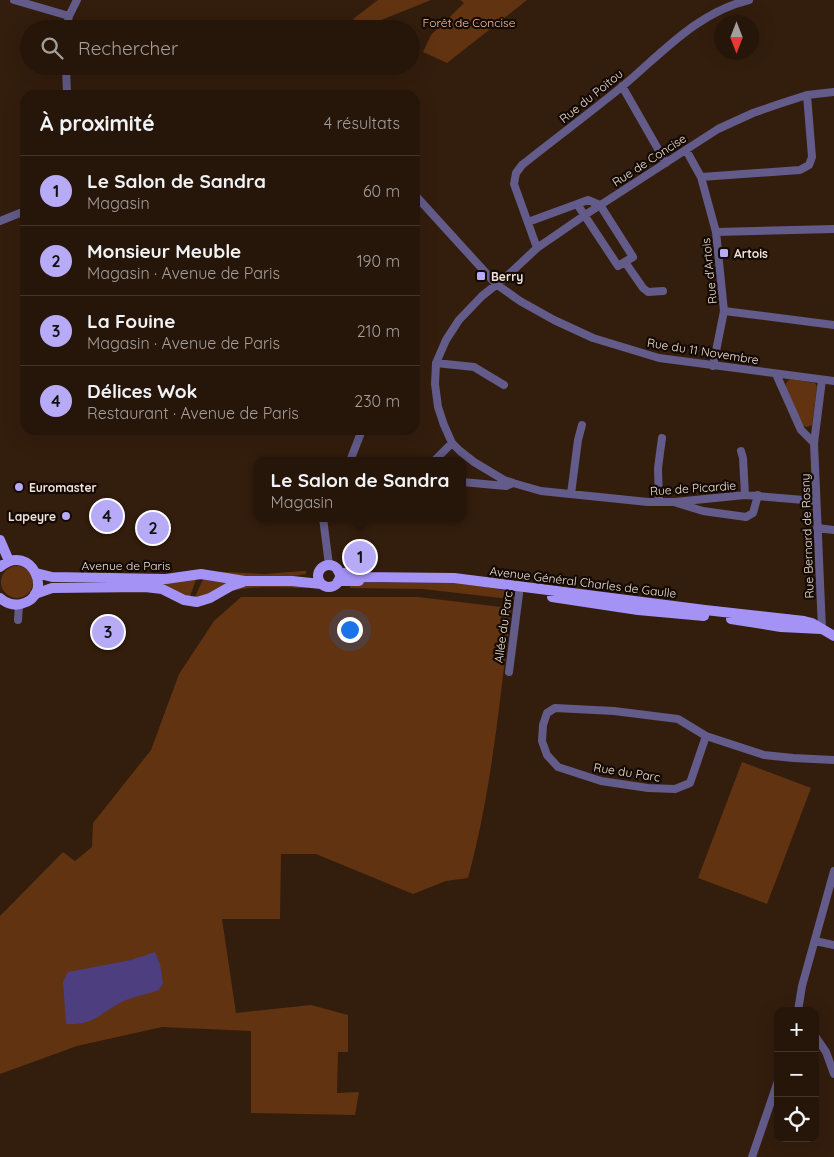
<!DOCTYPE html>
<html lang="fr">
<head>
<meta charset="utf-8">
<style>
	:root { --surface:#26160a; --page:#2e1f13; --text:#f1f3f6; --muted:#a49f9c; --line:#42352b; --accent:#b7abf8 }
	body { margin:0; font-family:Quicksand,sans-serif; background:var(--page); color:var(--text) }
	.controls { position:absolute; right:15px; bottom:15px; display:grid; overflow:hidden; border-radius:10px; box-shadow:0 5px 20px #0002 }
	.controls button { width:45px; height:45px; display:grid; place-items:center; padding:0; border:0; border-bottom:1px solid var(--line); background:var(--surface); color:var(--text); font:25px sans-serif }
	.compass { position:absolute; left:714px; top:15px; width:45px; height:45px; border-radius:50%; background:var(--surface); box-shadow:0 5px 20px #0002; rotate:180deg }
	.you { position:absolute; left:349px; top:629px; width:18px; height:18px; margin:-12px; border:4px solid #fff; border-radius:50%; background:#1a73e8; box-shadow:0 0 0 8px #1a73e833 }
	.badge { display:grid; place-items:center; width:32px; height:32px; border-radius:50%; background:var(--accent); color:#111; font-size:16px; font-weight:700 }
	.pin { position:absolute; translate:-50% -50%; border:2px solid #fff; box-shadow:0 1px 5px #0006 }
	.popup { position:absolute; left:254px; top:457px; width:212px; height:65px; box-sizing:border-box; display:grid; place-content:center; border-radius:10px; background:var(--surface); filter:drop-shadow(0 1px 4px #0005); font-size:16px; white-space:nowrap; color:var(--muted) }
	.popup b { font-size:19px; color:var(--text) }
	.popup::after { content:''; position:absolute; left:50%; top:100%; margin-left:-10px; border:10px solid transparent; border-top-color:var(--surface) }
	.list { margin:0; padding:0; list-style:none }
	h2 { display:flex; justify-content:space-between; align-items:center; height:65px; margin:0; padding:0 20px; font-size:21px }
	h2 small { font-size:16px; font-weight:400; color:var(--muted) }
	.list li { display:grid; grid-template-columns:32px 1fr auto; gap:15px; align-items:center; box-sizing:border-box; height:70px; padding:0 20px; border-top:1px solid var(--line) }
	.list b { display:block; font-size:19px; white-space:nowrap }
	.list p { margin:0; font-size:16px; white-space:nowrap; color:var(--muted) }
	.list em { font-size:16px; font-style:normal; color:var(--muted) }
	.icon { flex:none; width:28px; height:28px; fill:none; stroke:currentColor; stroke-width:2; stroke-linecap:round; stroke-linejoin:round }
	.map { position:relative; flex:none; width:834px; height:1157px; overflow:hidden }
	.search { position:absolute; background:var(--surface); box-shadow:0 5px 20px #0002; left:20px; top:20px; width:400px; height:55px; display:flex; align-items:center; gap:12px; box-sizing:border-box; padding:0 18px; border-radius:28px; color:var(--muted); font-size:19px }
	.panel { position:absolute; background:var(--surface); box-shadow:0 5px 20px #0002; left:20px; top:90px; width:400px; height:345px; border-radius:15px }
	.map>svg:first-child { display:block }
</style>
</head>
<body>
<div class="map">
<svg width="834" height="1157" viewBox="0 0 834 1157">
	<rect width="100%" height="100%" fill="#331d0d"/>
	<path fill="#613311" d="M 378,0 L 431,0 L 364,27 L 353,19 Z
		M 460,0 L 527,0 L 447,63 L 423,52 L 431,35 L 464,3 Z
		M 790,379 L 815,383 L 817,387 L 812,425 L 807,427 L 802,425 L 785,388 L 786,383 Z
		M1 582a16 16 0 1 1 32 0a16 16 0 1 1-32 0Z
		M 205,571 L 266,574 L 302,571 L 306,571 L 306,574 C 273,580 239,576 205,571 Z
		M 197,577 L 189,599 L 155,582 Z
		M 204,577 L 233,581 L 211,595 L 194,599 Z
		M 350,583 L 454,583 L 486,587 L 513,592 L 515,599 L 501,598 L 423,589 L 350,588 Z
		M 289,584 L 289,586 L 307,586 L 307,588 C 286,588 252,585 232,591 C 218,596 209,608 192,607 L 193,604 L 236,586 Z
		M 241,597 L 418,597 L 511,608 C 500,698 492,790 468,878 L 446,881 L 413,894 L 316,854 L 281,854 L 280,919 L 222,919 L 236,1013 L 311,1005 L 348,1015 L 348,1052 L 338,1052 L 337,1093 L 359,1092 L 355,1115 L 251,1113 L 251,1031 L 162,1027 L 77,1046 L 0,1074 L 0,916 L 63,852 L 75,861 L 92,847 L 93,823 L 151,750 L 179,674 L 214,621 Z
		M 742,762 L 811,788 L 767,904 L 698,878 Z"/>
	<path fill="#4c3e7f" d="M 155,952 L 160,964 L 163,983 L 159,990 C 148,994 135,996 124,1001 C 100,1012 95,1026 66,1024 L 63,982 L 68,972 L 131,960 Z"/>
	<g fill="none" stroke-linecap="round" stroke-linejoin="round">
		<path stroke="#635b8a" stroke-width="8" d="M 14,0 L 69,16
			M 66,29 L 69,16 L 77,0
			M 66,66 L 67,95
			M 622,86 L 666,163
			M 686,150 L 701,177 L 716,232 L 724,311 L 713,366
			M 701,177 L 800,170 L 809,165 L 812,157 L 807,95
			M 415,195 L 496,284 L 520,301 L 554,320 L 593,338 L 659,358 L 834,381
			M 0,221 L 25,211
			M 528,222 L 588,200 L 600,205 L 633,257 L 618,266 L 577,204
			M 716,232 L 834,229
			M 537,248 L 514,184 L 516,173 L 522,165 C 556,138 591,112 624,85 C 663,52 698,12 749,0
			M 625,262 L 643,288 L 648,292 L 663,291
			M 724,311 L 834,325
			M 436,363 L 474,367 L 504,385
			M 776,374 L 801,430 L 814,443
			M 741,451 L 743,458 L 745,495
			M 350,461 L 362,430
			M 434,461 L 452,443
			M 462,482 L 506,486 L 513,483
			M 571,494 L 578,440 L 582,425
			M 816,501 L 745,495 L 675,502 L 648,502 L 541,491 L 513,483 L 504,480 L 474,462 L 460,451 L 452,443 L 444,425 L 438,407 L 435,384 L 436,363 L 446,340 L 459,320 L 482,296 L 506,277 L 537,248 L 585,215 L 718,129 L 753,113 L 779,104 L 807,95 L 834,92
			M 659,502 L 658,468 L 662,438
			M 677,503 L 703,511 L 746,517 L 753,513 L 758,495
			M 323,518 L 329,565
			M 817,528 L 834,530
			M 18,620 L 19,604
			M 822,629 L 814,443 L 822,380
			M 509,672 L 520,586
			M 706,736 L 690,783 L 675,789 L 648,788 L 601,781 L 558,767 L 547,755 L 542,741 L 543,725 L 547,713 L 555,708 L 614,711 L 678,719 L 706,736 L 764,755 L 793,758 L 834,760
			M 815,941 L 834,945
			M 798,1011 L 802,986 L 834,871
			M 815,1036 L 826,1052 L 834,1074
			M 752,1157 L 778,1081"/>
		<path stroke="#a492f4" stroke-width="10" d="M 0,540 L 9,561
			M318 576a11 11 0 1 1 22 0a11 11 0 1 1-22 0Z
			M 0,567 C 31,541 56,596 21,604 C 13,606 6,603 0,598
			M 338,571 L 359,577 L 454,578 L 705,610 L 804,621 L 812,623 L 834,636
			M 36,573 L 52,577 L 166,579 L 201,574 L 245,581 L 292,581 L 321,584
			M 338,581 L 359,581
			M 35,594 L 52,588 L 145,587 L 162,589 L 184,600 L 197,602 L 210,598 L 231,586 L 243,582
			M 552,597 L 638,610 L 704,616
			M 731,619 L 781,627 L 821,629"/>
	</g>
	<g fill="#b7abf8" stroke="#140a04" stroke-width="2">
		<rect x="719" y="248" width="10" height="10" rx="2.5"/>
		<rect x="476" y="271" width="10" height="10" rx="2.5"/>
		<circle cx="19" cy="487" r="5"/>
		<circle cx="66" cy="516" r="5"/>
	</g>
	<g text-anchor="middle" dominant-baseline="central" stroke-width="4.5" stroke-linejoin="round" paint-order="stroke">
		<g font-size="12" fill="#fbc29e" stroke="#140a04">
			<text x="469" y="22">Forêt de Concise</text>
		</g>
		<g font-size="12" fill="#f2e2d8" stroke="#140a04">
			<text transform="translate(591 96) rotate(-39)">Rue du Poitou</text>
			<text transform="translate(649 160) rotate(-33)">Rue de Concise</text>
			<text transform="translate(709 271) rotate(-96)">Rue d'Artois</text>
			<text transform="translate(703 351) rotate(9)">Rue du 11 Novembre</text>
			<text transform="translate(693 488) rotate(-4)">Rue de Picardie</text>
			<text transform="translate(807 536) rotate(-92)">Rue Bernard de Rosny</text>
			<text x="126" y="565">Avenue de Paris</text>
			<text transform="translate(583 582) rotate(7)">Avenue Général Charles de Gaulle</text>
			<text transform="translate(503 627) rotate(-82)">Allée du Parc</text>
			<text transform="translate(627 772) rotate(9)">Rue du Parc</text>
		</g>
		<g font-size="12" font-weight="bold" fill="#f2e2d8" stroke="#140a04" text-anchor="start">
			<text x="734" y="253">Artois</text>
			<text x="491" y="276">Berry</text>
			<text x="29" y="487">Euromaster</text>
			<text x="56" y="516" text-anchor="end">Lapeyre</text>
		</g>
	</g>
</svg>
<div class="controls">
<button>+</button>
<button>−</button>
<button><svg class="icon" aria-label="locate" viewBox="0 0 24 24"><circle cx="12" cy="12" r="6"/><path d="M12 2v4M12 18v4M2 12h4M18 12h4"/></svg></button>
</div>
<svg class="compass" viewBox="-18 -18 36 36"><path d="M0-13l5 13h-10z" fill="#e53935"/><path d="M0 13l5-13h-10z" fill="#a49f9c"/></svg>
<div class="you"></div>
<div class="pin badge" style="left:360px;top:557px">1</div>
<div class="popup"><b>Le Salon de Sandra</b>Magasin</div>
<div class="pin badge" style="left:153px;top:528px">2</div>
<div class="pin badge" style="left:108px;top:632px">3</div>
<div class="pin badge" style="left:107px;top:516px">4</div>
<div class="search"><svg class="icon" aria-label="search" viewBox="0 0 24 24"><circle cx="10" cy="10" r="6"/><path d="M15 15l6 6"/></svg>Rechercher</div>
<section class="panel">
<h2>À proximité<small>4 résultats</small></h2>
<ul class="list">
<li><span class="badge">1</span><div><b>Le Salon de Sandra</b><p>Magasin</p></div><em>60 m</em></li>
<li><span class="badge">2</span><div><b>Monsieur Meuble</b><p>Magasin · Avenue de Paris</p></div><em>190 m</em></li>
<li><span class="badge">3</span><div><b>La Fouine</b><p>Magasin · Avenue de Paris</p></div><em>210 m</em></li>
<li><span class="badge">4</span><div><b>Délices Wok</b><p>Restaurant · Avenue de Paris</p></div><em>230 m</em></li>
</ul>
</section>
</div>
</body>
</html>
